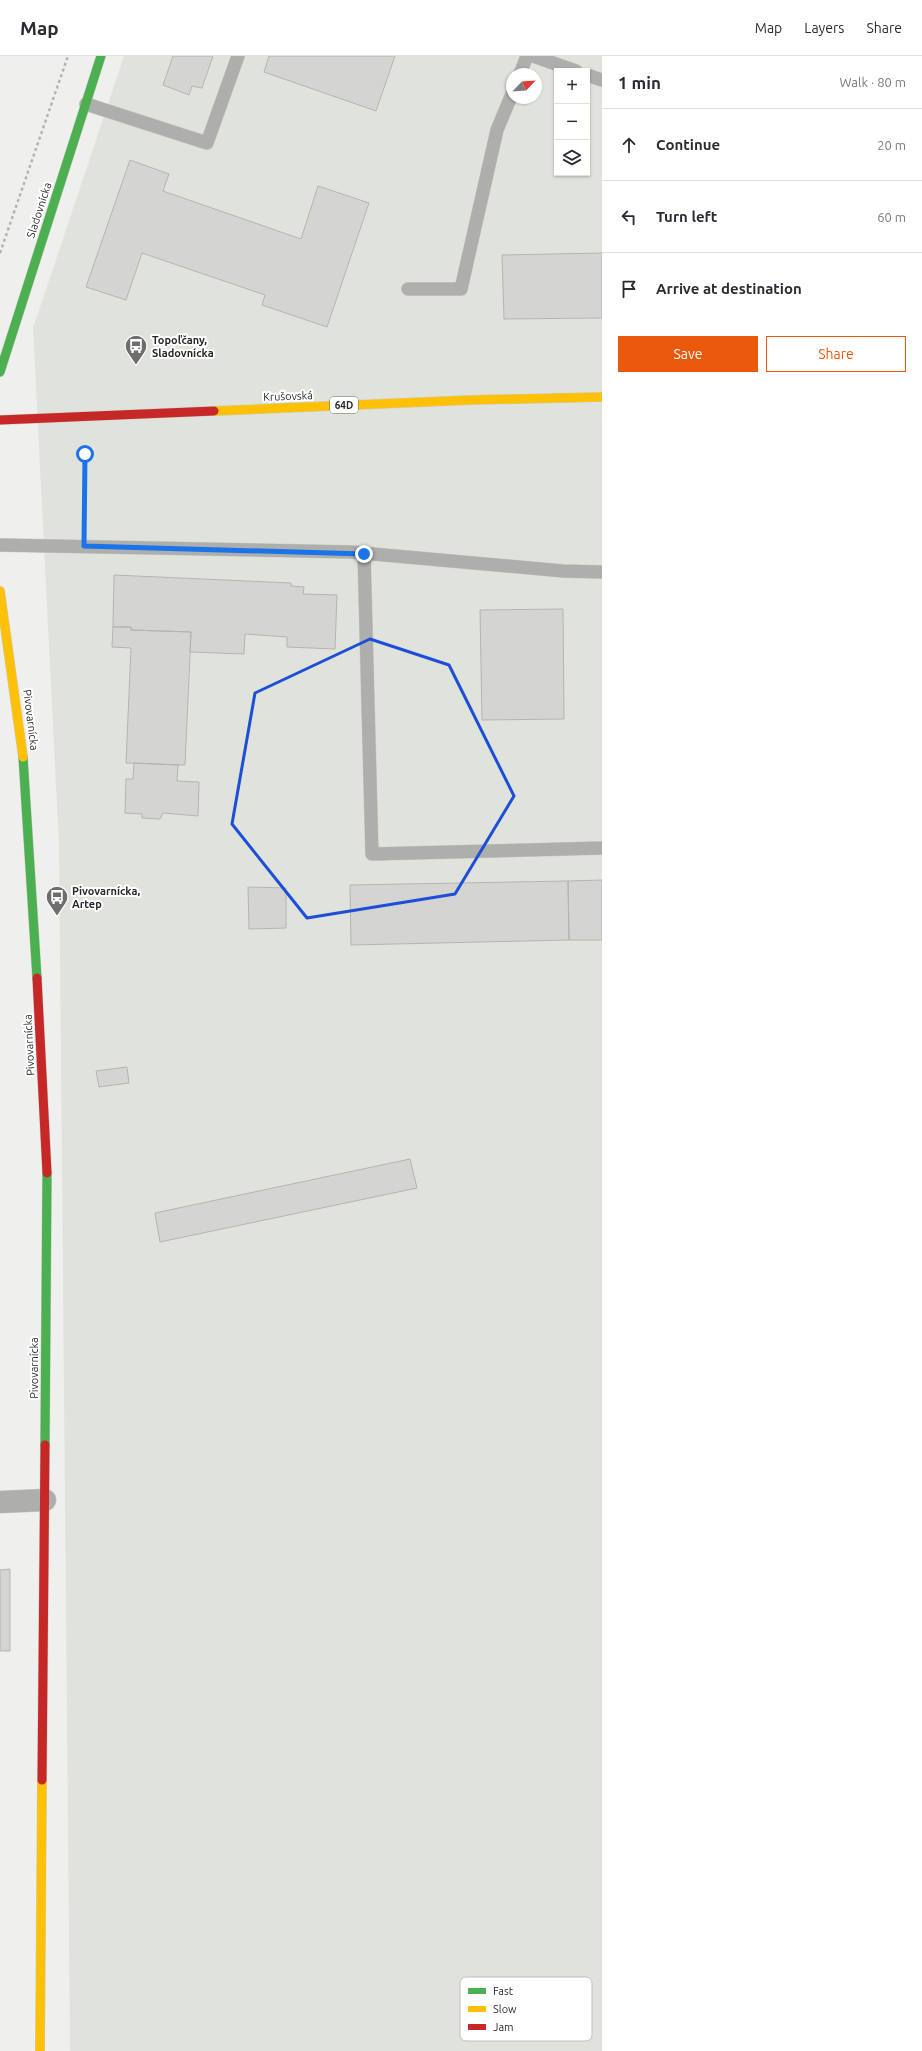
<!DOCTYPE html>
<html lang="en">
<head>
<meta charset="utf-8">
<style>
	:root { --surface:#fff; --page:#f7f7f7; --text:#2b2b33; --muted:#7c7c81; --line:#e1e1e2; --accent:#ea580c }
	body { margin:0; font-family:Ubuntu,sans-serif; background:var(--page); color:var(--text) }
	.controls { position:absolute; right:12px; top:12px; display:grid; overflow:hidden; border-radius:0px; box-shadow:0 1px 3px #0004 }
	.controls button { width:36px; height:36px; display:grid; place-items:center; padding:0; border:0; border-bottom:1px solid var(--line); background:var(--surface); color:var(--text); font:20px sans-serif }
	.compass { position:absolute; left:506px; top:12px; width:36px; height:36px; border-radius:50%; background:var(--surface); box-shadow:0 1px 3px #0004; rotate:65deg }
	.stop { position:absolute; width:12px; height:12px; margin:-9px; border:3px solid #1a73e8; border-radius:50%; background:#fff }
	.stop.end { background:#1a73e8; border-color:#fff; box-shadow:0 1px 4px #0008 }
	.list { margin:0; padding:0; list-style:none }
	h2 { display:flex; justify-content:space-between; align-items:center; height:52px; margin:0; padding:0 16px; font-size:17px }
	h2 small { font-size:13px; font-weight:400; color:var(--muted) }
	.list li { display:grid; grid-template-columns:26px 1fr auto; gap:12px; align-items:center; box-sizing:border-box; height:72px; padding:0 16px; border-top:1px solid var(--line) }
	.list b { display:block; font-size:15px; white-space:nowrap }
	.list em { font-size:13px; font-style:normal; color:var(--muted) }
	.actions { display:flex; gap:8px; padding:12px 16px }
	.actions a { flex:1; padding:9px 0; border:1px solid var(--accent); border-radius:0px; text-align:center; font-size:14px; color:var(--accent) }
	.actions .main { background:var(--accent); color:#fff }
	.icon { flex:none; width:22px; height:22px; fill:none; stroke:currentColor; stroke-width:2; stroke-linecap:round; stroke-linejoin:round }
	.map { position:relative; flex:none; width:602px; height:1995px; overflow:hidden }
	header { display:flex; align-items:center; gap:24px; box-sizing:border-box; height:56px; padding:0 20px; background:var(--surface); border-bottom:1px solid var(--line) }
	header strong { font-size:19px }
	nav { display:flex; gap:22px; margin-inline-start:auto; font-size:14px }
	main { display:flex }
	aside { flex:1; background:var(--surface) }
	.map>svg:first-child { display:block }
</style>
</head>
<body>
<header>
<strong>Map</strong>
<nav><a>Map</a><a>Layers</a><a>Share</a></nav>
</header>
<main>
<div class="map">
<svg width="602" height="1995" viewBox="0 0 602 1995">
	<rect width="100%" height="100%" fill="#eff0ee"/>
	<path fill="#e0e3dc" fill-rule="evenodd" d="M 124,0 L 602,0 L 602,1995 L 70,1995 L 59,790 L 33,272 ZM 557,15 L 587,15 L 587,117 L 557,117 ZM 512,18 L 536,18 L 536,42 L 512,42 Z"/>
	<path fill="#d4d4d3" stroke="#b4b5b3" d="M 173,0 L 213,0 L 202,32 L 192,30 L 189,39 L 163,29 Z
		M 269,0 L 395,0 L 376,55 L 264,16 Z
		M 130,104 L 169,118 L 163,135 L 301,183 L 318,130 L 369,147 L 327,271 L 262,249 L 265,239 L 142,197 L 126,244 L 86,231 Z
		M 602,197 L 602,262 L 504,263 L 502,199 Z
		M 114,519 L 291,527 L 291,530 L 304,531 L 303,538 L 337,539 L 335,593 L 287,591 L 287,581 L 245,578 L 244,598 L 190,596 L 191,576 L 131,574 L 131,571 L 113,571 Z
		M 563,553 L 564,663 L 482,664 L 480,554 Z
		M 113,571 L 131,571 L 131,574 L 191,576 L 185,709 L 126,707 L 131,592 L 112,591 Z
		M 134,707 L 178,709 L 177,725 L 199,726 L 198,760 L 163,757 L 160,763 L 142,762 L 142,758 L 125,757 L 126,723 L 133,723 Z
		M 602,824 L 602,884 L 569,884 L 568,825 Z
		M 568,825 L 569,884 L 351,889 L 350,829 Z
		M 248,831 L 286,832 L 286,872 L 249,873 Z
		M 127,1011 L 129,1027 L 99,1031 L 96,1015 Z
		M 410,1103 L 417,1132 L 160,1186 L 155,1157 Z
		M 10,1513 L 10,1595 L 0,1595 L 0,1514 Z"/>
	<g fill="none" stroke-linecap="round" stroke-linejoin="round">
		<g stroke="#cbccca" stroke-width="14">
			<path id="lane" d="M 533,0 L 576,15
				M 520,18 L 527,0
				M 587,19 L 602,24
				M 86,48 L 207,87 L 238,0
				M 408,233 L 461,233 L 497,74 L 512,38
				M 0,489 L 351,496 L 563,515 L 602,516
				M 364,498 L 372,798 L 602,792"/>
		</g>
		<g stroke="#cbccca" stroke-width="23">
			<path id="street" d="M 0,1446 L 45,1444"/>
		</g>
		<g stroke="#cbccca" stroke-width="10">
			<path id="fast" d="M 0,316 L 101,0
				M 23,701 L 37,922
				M 45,1389 L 47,1117"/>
		</g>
		<g stroke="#cbccca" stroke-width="10">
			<path id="slow" d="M 214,355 L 471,344 L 602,341
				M 0,535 L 23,701
				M 40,1995 L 42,1724"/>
		</g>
		<g stroke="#cbccca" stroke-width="10">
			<path id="jam" d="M 0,364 L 214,355
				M 37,922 L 47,1117
				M 42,1724 L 45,1389"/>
		</g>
		<path stroke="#b3b4b2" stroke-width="2.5" stroke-dasharray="3 3" stroke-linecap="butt" d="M 0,197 L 68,0
			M 84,467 L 85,398"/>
		<use href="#lane" stroke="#aeaead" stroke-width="13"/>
		<use href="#street" stroke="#aeaead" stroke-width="22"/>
		<use href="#fast" stroke="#4caf50" stroke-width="9"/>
		<use href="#slow" stroke="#ffc107" stroke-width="9"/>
		<use href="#jam" stroke="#c62828" stroke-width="9"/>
	</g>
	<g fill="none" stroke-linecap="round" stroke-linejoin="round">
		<path stroke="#1a73e8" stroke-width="5" d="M 85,398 L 84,490 L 364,498"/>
	</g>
	<path fill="none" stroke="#1d4ed8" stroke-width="3" stroke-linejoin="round" d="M 370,583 L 449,609 L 514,740 L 455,838 L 307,862 L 232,768 L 255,637 Z"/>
	<defs>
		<g id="bus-pin" transform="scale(1.15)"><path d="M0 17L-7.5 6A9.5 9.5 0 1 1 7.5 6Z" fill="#6e6f6d" stroke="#fff"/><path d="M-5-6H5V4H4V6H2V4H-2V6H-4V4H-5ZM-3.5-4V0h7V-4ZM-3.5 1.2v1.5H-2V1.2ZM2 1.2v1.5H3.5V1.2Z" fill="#fff"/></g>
	</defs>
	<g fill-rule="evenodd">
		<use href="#bus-pin" x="136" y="290"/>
		<use href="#bus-pin" x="57" y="841"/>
	</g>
	<g text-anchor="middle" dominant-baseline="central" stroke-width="4" stroke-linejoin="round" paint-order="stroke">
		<rect fill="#fff" stroke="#696a68" stroke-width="1" x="330" y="341" width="28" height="16" rx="3"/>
		<g font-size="10" font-weight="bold" fill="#292a28">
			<text x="344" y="349">64D</text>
		</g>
		<g font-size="11" fill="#292a28" stroke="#fff">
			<text transform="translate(39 154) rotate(-72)">Sladovnícka</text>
			<text transform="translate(288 340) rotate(-2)">Krušovská</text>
			<text transform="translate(31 664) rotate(83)">Pivovarnícka</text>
			<text transform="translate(29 989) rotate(-93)">Pivovarnícka</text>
			<text transform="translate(34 1312) rotate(-90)">Pivovarnícka</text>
		</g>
		<g font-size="11" font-weight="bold" fill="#292a28" stroke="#fff" text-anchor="start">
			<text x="152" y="284">Topoľčany,<tspan x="152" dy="13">Sladovnícka</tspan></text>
			<text x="72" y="835">Pivovarnícka,<tspan x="72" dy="13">Artep</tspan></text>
		</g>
	</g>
	<rect x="460" y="1921" width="132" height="64" rx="6" fill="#fff" stroke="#bfbfbe" stroke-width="1"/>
	<rect x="468" y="1932" width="18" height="6" fill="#4caf50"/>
	<rect x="468" y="1950" width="18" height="6" fill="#ffc107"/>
	<rect x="468" y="1968" width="18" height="6" fill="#c62828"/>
	<g font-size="11" fill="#292a28">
		<text x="493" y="1939">Fast</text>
		<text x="493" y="1957">Slow</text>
		<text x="493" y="1975">Jam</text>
	</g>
</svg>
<div class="controls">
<button>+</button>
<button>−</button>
<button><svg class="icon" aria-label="layers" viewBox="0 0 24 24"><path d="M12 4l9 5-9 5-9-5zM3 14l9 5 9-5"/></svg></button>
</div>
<svg class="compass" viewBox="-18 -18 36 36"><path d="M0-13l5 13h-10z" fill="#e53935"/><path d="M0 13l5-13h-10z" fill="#7c7c81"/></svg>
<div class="stop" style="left:85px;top:398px"></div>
<div class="stop end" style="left:364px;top:498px"></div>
</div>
<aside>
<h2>1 min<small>Walk · 80 m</small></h2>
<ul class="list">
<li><svg class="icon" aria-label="ahead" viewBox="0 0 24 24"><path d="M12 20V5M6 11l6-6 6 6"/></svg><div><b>Continue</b></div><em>20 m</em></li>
<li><svg class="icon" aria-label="left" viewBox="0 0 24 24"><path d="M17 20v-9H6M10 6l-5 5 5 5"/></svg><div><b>Turn left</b></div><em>60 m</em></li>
<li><svg class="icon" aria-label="arrive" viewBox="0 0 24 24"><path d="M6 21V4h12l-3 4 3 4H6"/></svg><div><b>Arrive at destination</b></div></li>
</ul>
<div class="actions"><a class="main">Save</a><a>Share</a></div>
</aside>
</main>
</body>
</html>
